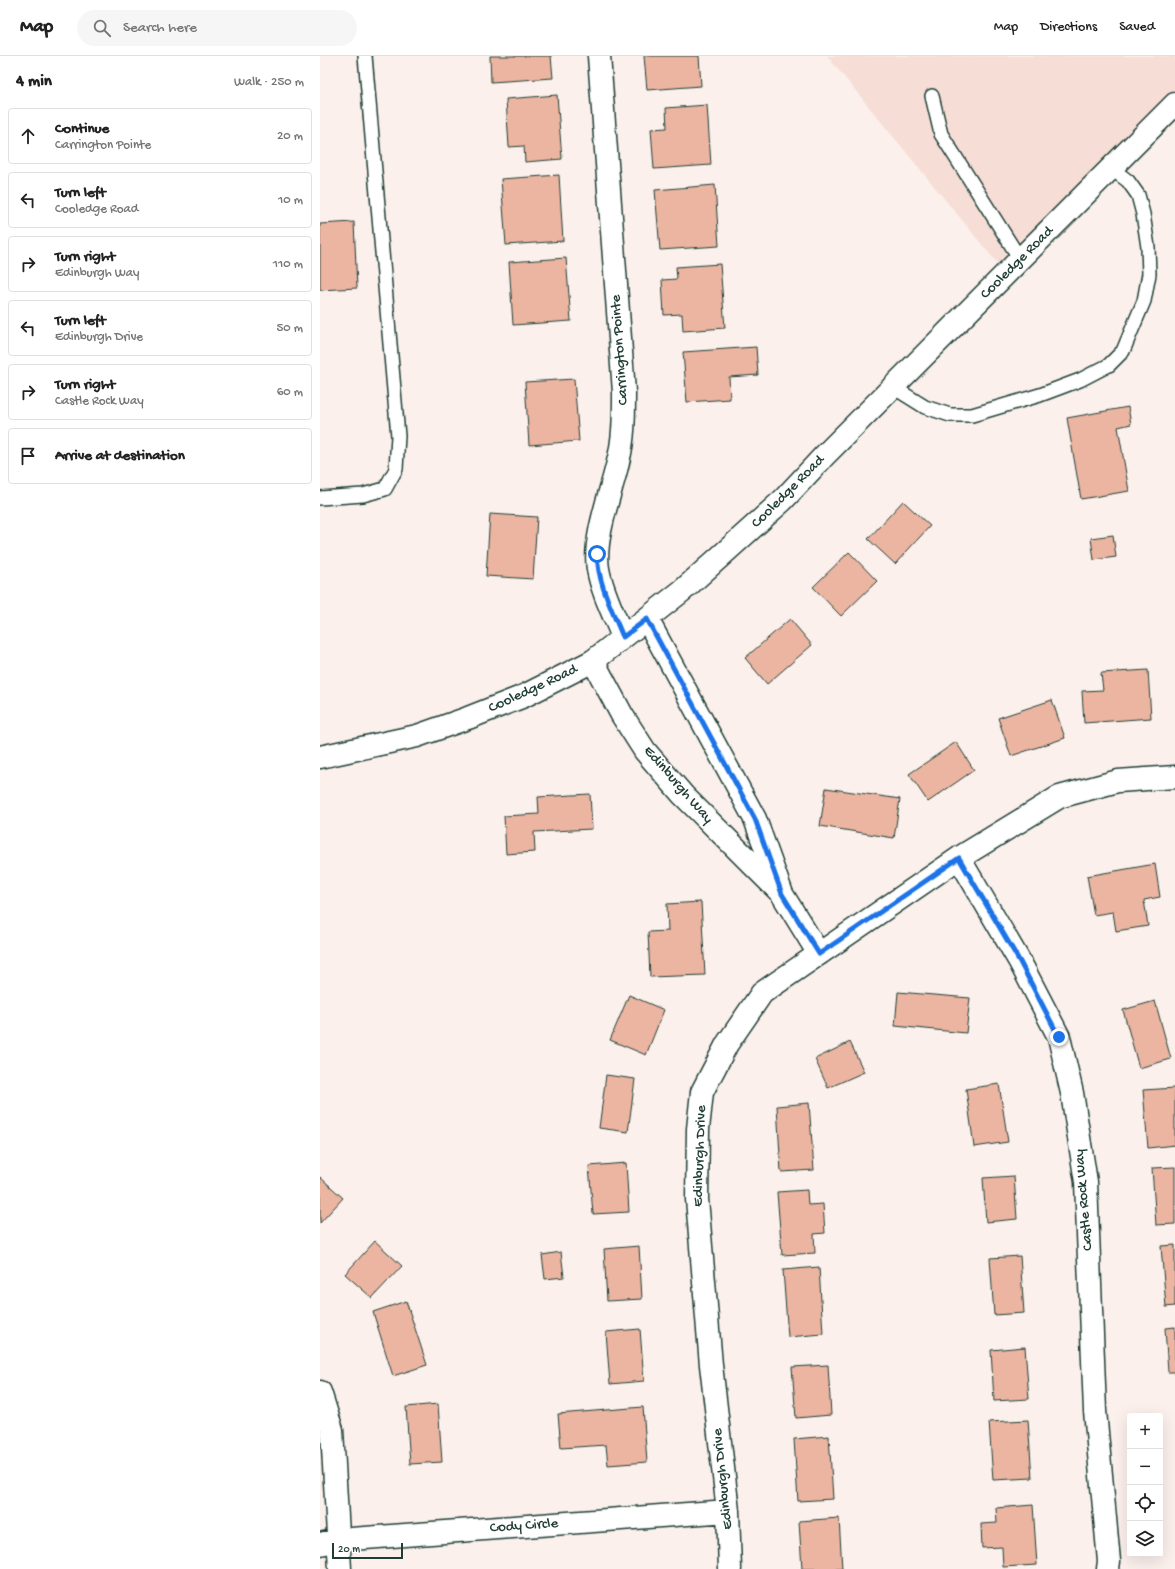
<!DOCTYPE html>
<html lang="en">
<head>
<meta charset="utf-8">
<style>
	:root { --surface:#fff; --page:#f6f6f6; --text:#222; --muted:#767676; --line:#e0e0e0 }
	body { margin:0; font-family:"Gochi Hand",sans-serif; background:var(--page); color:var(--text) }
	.controls { position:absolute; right:12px; bottom:12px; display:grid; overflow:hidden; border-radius:4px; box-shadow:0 4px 16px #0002 }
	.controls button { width:36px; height:36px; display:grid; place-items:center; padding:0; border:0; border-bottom:1px solid var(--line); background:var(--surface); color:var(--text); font:20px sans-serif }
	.scale { position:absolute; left:12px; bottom:10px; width:71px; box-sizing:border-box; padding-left:4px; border:2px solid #1f3d34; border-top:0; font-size:11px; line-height:14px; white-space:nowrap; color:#1f3d34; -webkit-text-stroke:3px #fff; paint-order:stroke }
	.stop { position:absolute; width:12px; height:12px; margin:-9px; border:3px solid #1a73e8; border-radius:50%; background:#fff }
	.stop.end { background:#1a73e8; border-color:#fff; box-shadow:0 1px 4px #0008 }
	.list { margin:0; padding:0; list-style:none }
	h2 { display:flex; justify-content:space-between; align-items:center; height:52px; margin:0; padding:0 16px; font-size:17px }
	h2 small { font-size:13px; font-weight:400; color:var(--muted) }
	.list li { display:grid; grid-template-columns:26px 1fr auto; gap:12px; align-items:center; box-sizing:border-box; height:56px; margin:0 8px 8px; padding:0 8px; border:1px solid var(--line); border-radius:4px }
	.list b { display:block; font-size:15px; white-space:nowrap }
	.list p { margin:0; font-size:13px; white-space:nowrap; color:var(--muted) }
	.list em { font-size:13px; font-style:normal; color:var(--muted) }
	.icon { flex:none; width:22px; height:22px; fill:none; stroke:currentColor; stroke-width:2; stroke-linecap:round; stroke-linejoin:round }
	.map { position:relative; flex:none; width:855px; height:1513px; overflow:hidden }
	header { display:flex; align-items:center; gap:24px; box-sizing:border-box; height:56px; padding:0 20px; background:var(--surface); border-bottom:1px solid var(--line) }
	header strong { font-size:19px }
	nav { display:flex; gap:22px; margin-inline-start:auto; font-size:14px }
	.search { width:280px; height:36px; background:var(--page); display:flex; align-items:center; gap:10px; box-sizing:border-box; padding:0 14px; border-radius:22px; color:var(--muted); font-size:15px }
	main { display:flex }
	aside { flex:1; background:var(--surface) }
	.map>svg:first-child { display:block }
</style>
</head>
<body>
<header>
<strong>Map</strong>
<div class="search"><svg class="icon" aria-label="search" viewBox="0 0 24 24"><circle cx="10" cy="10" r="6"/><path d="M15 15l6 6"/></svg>Search here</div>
<nav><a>Map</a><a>Directions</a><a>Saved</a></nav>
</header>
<main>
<aside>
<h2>4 min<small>Walk · 250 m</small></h2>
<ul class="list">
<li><svg class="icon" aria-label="ahead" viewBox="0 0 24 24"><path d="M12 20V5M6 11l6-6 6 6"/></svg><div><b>Continue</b><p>Carrington Pointe</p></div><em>20 m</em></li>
<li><svg class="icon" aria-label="left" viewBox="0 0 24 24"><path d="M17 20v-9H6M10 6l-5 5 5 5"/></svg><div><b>Turn left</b><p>Cooledge Road</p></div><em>10 m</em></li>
<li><svg class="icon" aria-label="right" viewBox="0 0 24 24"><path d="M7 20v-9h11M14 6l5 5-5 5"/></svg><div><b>Turn right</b><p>Edinburgh Way</p></div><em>110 m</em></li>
<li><svg class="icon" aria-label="left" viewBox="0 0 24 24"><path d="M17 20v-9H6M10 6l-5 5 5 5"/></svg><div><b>Turn left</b><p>Edinburgh Drive</p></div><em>50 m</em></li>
<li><svg class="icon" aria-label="right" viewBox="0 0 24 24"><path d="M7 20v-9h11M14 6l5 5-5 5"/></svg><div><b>Turn right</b><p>Castle Rock Way</p></div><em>60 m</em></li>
<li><svg class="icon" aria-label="arrive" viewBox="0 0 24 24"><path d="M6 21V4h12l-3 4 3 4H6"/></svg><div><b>Arrive at destination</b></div></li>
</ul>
</aside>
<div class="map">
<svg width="855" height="1513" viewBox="0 0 855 1513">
	<rect width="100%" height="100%" fill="#fbf0ec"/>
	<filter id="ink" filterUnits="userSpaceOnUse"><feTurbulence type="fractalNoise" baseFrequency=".025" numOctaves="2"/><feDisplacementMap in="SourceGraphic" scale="8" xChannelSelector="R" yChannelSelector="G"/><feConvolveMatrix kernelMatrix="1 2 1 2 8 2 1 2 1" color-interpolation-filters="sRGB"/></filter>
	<g filter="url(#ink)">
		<path fill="#f6ded6" d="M 507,0 L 855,0 L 855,33 L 687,219 Z"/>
		<path fill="#ecb5a1" stroke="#1f3d34" d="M 170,0 L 231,0 L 233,22 L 171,26 Z
			M 324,0 L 379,0 L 381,30 L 327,34 Z
			M 237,39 L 242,103 L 205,106 L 204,90 L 189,91 L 186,43 Z
			M 387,49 L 391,109 L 334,113 L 331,73 L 347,72 L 346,52 Z
			M 239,119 L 243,185 L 186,189 L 181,123 Z
			M 395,129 L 399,190 L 340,194 L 335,134 Z
			M 34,166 L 37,232 L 0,234 L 0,168 Z
			M 246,202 L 251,265 L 193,269 L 189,206 Z
			M 400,208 L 405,272 L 363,275 L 362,258 L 344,259 L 342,224 L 357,223 L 356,211 Z
			M 436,291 L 438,319 L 409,321 L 410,343 L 367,346 L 363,296 Z
			M 254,323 L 259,385 L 209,389 L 205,326 Z
			M 808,351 L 811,368 L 798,371 L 809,435 L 761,443 L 747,362 Z
			M 583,445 L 610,470 L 575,508 L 548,483 Z
			M 170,458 L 217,461 L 213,523 L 166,520 Z
			M 793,479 L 796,501 L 774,504 L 771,482 Z
			M 529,496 L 557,525 L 521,560 L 493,531 Z
			M 470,563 L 492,589 L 447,628 L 425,602 Z
			M 828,614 L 831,662 L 764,667 L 762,635 L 783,634 L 781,617 Z
			M 732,644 L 745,682 L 691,700 L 678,662 Z
			M 636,686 L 654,714 L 608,746 L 589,718 Z
			M 506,732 L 580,743 L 574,782 L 500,770 Z
			M 270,738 L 272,773 L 214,776 L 215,796 L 186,798 L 184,760 L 219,758 L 218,741 Z
			M 835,808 L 840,841 L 824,844 L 828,870 L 796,875 L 793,856 L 774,859 L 767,820 Z
			M 381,846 L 385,919 L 330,921 L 328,876 L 348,875 L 347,848 Z
			M 578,936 L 650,942 L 646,977 L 575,970 Z
			M 309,939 L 344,954 L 326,999 L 290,984 Z
			M 835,945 L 851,1003 L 819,1012 L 803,954 Z
			M 530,986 L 544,1016 L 508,1032 L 495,1003 Z
			M 286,1019 L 315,1023 L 308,1076 L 279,1072 Z
			M 679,1028 L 688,1086 L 654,1091 L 646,1033 Z
			M 855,1032 L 855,1089 L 828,1092 L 823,1034 Z
			M 489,1047 L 494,1114 L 461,1116 L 457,1050 Z
			M 306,1107 L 309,1156 L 273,1158 L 269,1110 Z
			M 855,1111 L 855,1168 L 836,1169 L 832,1112 Z
			M 694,1120 L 697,1163 L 666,1166 L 663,1122 Z
			M 0,1121 L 23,1142 L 0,1167 Z
			M 487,1134 L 488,1149 L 503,1148 L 505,1177 L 494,1178 L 495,1197 L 462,1199 L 457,1136 Z
			M 55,1185 L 82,1210 L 52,1242 L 25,1218 Z
			M 855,1189 L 855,1250 L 846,1251 L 841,1190 Z
			M 319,1190 L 322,1243 L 287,1245 L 284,1193 Z
			M 241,1196 L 244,1221 L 225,1223 L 222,1199 Z
			M 700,1200 L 704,1257 L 674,1259 L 670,1202 Z
			M 499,1211 L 503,1278 L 468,1281 L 463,1214 Z
			M 86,1245 L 107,1309 L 73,1320 L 53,1256 Z
			M 855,1271 L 855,1316 L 848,1316 L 845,1272 Z
			M 320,1273 L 324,1325 L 290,1328 L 286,1276 Z
			M 705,1291 L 709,1343 L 674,1345 L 671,1294 Z
			M 508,1309 L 511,1359 L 476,1362 L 472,1311 Z
			M 118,1348 L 122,1406 L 90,1408 L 86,1351 Z
			M 323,1351 L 327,1406 L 288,1409 L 286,1389 L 241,1392 L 238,1358 Z
			M 708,1364 L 712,1422 L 673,1424 L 669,1366 Z
			M 509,1380 L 513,1443 L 478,1445 L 474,1383 Z
			M 713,1449 L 717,1509 L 683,1511 L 682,1491 L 662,1492 L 661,1468 L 677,1467 L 676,1452 Z
			M 519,1462 L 522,1513 L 482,1513 L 479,1465 Z"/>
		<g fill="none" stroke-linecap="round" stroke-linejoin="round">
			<g stroke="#1f3d34" stroke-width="16">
				<path id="lane" d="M 612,40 L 621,78 L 700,203
					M 573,331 L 605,351 L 630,359 L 652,359 L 720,339 L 760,324 L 789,309 L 803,295 L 813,271 L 824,245 L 829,218 L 828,191 L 823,158 L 818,139 L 808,125 L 791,112
					M 0,442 L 43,439 L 65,433 L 76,413 L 78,380 L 45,0"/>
			</g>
			<g stroke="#1f3d34" stroke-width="25">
				<path id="street" d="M 279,0 L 304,336 C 304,360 304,383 298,406 C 291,437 273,482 278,513 C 282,536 294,559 303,581
					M 327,563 L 435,763 L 462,838 L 499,898
					M 273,605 L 302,659 L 325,695 L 363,739 L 459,835
					M 639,802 L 700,906 L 739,981 L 752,1037 L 766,1126 L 775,1355 L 789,1505 L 788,1513
					M 0,1336 L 12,1374 L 20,1513
					M 0,1488 L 18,1484 L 408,1455
					M 410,1513 L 408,1455 L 391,1309 L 377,1143 L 378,1073 L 382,1036 L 407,988 L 442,937 L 639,802 L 739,741 L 798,725 L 855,721"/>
			</g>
			<g stroke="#1f3d34" stroke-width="25">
				<path id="secondary" d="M 0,701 L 97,680 L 148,662 L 204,640 L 273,605 L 363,534 L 463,444 L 505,399 L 855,48"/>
			</g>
			<use href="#lane" stroke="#fff" stroke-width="13"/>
			<use href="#street" stroke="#fff" stroke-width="22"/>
			<use href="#secondary" stroke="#fff" stroke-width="22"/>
		</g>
	</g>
	<g fill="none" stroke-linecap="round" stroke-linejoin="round" filter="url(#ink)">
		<path stroke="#1a73e8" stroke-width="5" d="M 277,498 C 278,528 292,554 303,581 L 327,563 L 435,763 L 462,838 L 499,898 L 639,802 L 700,906 L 739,981"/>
	</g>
	<g text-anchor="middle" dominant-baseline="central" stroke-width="3.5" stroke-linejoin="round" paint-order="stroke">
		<g font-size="15" fill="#1f3d34" stroke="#fff">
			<text transform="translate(697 207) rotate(-45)">Cooledge Road</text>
			<text transform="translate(300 294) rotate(-94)">Carrington Pointe</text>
			<text transform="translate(468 436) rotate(-45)">Cooledge Road</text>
			<text transform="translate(213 633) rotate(-25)">Cooledge Road</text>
			<text transform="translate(358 729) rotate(49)">Edinburgh Way</text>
			<text transform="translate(380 1100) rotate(-88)">Edinburgh Drive</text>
			<text transform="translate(764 1144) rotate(-95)">Castle Rock Way</text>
			<text transform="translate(403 1423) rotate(-96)">Edinburgh Drive</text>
			<text transform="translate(204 1470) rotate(-4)">Cody Circle</text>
		</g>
	</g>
</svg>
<div class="controls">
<button>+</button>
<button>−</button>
<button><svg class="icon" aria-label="locate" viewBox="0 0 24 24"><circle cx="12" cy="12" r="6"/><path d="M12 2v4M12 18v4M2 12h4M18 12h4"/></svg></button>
<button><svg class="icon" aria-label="layers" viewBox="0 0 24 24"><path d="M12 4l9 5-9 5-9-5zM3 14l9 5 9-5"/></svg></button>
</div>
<div class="scale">20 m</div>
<div class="stop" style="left:277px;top:498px"></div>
<div class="stop end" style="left:739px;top:981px"></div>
</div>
</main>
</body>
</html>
